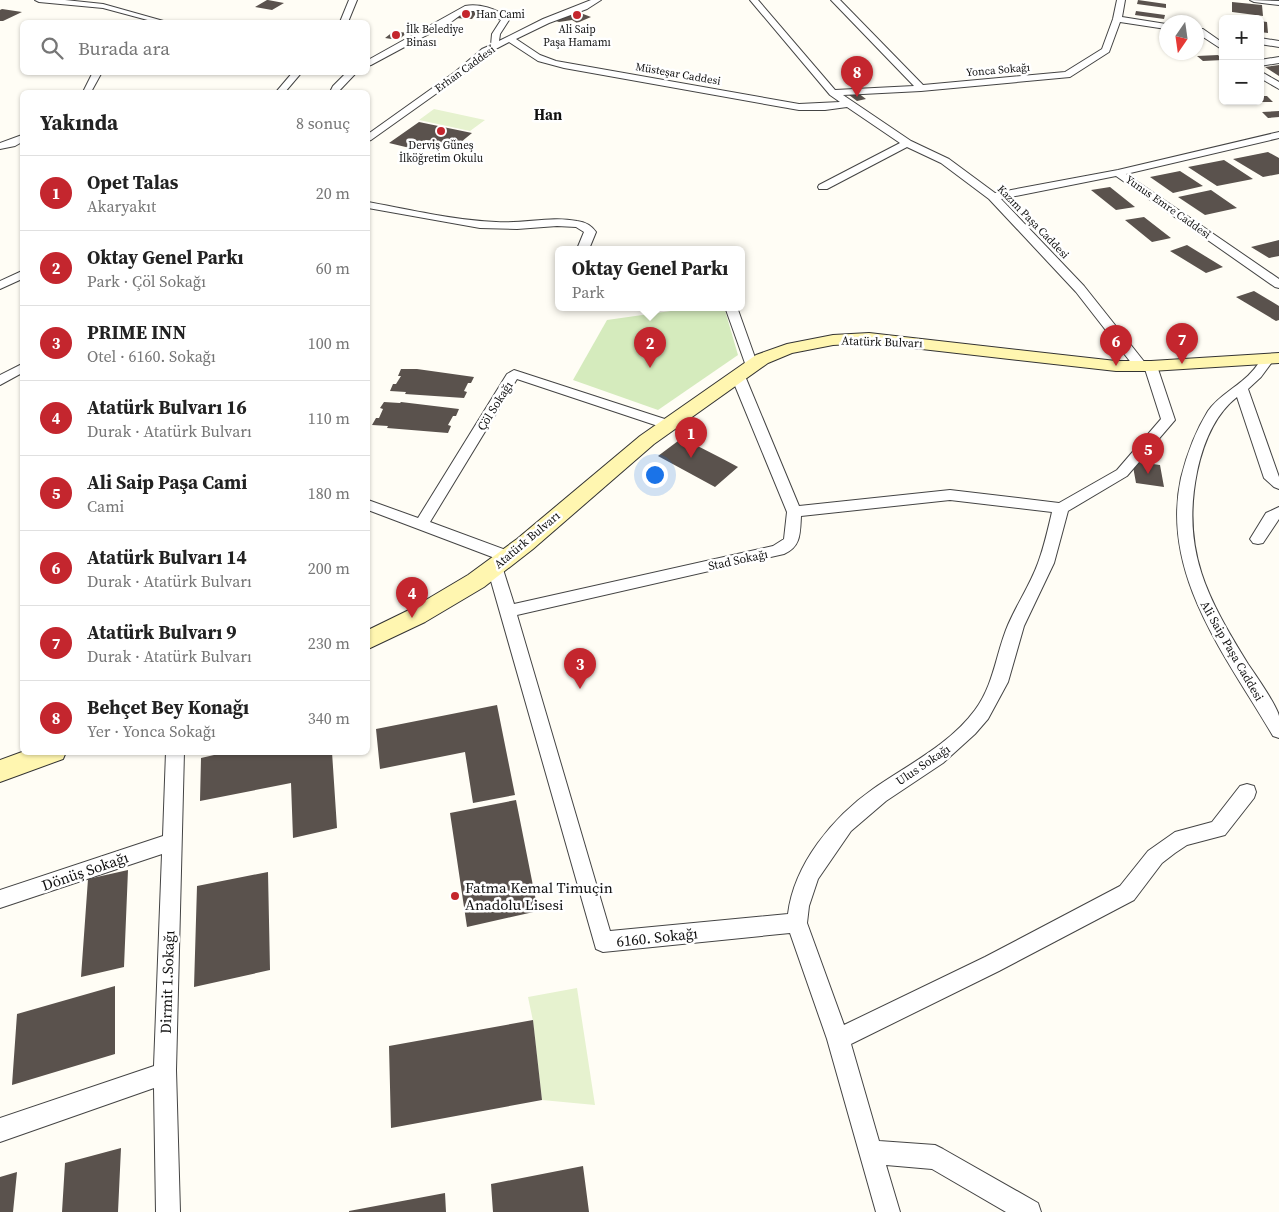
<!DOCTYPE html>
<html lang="tr">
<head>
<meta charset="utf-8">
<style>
	:root { --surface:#fff; --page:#f6f6f6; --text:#222; --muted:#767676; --line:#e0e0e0; --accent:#c4262e }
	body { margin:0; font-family:"Source Serif 4",serif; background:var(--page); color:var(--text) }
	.controls { position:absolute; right:15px; top:15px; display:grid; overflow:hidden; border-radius:8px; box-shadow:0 1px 4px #0004 }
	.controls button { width:45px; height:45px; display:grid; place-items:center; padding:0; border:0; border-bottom:1px solid var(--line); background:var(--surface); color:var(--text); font:25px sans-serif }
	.compass { position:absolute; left:1159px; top:15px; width:45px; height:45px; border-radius:50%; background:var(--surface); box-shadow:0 1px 4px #0004; rotate:193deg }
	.you { position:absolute; left:654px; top:474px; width:18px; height:18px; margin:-12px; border:4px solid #fff; border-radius:50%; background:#1a73e8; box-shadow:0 0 0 8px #1a73e833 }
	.badge { display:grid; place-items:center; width:32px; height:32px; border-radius:50%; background:var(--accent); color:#fff; font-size:16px; font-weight:700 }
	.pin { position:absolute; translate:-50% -41px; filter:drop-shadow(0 1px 2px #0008) }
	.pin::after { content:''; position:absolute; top:26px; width:18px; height:15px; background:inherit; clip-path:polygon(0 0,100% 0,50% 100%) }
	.popup { position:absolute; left:555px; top:246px; width:190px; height:65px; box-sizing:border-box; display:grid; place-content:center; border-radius:8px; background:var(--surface); filter:drop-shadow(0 1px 4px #0005); font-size:16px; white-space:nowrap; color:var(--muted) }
	.popup b { font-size:19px; color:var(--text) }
	.popup::after { content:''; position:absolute; left:50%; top:100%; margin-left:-10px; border:10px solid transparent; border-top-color:var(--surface) }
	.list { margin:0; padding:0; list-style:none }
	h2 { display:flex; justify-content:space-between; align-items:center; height:65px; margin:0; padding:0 20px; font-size:21px }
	h2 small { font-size:16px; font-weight:400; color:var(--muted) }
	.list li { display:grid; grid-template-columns:32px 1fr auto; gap:15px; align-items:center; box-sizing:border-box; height:75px; padding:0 20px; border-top:1px solid var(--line) }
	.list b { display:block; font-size:19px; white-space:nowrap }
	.list p { margin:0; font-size:16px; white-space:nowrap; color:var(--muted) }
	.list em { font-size:16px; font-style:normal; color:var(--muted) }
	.icon { flex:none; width:28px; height:28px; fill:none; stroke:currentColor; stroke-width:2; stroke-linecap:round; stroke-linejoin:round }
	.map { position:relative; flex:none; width:1279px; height:1212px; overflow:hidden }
	.search { position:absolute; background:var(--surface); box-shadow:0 1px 4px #0004; left:20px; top:20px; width:350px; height:55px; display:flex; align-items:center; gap:12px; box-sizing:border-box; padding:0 18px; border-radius:8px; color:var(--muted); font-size:19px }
	.panel { position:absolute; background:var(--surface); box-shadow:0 1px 4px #0004; left:20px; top:90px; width:350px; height:665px; border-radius:8px }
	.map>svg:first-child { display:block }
</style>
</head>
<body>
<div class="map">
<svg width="1279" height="1212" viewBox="0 0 1279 1212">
	<rect width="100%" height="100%" fill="#fffdf5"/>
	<path fill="#d5ebbd" d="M 699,307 L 724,307 L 738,355 L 658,410 L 573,380 L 607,320 Z"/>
	<path fill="#e6f2cf" d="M 434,109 L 485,120 L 470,131 L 419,120 Z
		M 577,988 L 595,1105 L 542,1100 L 533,1021 L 528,997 Z"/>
	<path fill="#5a524d" d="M 267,0 L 268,0 L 284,3 L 272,10 L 255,7 Z
		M 1138,0 L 1166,4 L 1166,8 L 1137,4 Z
		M 1232,2 L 1262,5 L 1263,16 L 1232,12 Z
		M 2,9 L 22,12 L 3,21 L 0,21 L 0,10 Z
		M 460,10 L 478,11 L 472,19 L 454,18 Z
		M 1136,11 L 1165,15 L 1164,19 L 1135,15 Z
		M 578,12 L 591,17 L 577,23 L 572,20 L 559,22 L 553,20 Z
		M 1260,21 L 1267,22 L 1268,33 L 1260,32 Z
		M 394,31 L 407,33 L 398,40 L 385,38 Z
		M 1218,55 L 1223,60 L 1203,61 L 1197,56 Z
		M 1279,65 L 1279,76 L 1265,67 Z
		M 858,93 L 866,99 L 857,101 L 849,95 Z
		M 1260,96 L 1267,96 L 1273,102 L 1260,102 Z
		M 1279,111 L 1279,117 L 1268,118 L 1262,112 Z
		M 419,122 L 472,133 L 455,147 L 426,140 L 414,149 L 389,143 Z
		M 1268,152 L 1279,158 L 1279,174 L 1263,177 L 1233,159 Z
		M 1224,160 L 1253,179 L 1217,186 L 1188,167 Z
		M 1180,171 L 1203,186 L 1173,193 L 1150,177 Z
		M 1110,187 L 1135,207 L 1116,210 L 1091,190 Z
		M 1211,190 L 1237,208 L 1205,215 L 1178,197 Z
		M 1144,217 L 1171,238 L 1152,242 L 1125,220 Z
		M 1279,240 L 1279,256 L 1269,258 L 1251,247 Z
		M 1187,245 L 1223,267 L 1206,273 L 1170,251 Z
		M 1254,291 L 1279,306 L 1279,320 L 1276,321 L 1236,297 Z
		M 401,369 L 417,369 L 474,377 L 471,383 L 468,383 L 464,391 L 467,392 L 464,398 L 405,394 L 406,392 L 390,391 L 393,384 L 396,384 L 401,376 L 398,376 Z
		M 384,402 L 400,403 L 401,402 L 459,409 L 456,416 L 453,416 L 448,425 L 451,426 L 448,433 L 387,428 L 388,426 L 372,425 L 376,418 L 379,418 L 383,409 L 380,408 Z
		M 682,438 L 723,459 L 738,467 L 715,487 L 658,456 Z
		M 1132,461 L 1160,465 L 1164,487 L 1136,483 Z
		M 497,705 L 515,795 L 473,803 L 465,752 L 380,769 L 376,729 Z
		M 227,752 L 332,752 L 337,828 L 293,838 L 291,783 L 200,801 L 201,758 Z
		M 516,800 L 538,911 L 467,927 L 450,813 Z
		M 128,870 L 124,967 L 81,977 L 88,879 Z
		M 268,872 L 270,970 L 194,987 L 197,886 Z
		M 115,986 L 115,1054 L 12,1085 L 17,1014 Z
		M 533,1020 L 542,1100 L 391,1128 L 389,1046 Z
		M 121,1148 L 118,1212 L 62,1212 L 65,1163 Z
		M 583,1166 L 589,1212 L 493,1212 L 491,1184 Z
		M 17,1172 L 13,1212 L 0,1212 L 0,1177 Z
		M 445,1193 L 446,1212 L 349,1212 L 349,1211 Z"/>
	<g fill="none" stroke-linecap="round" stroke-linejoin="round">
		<g stroke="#444" stroke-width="2">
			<path id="street" d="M 35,0 L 65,0 L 103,4 L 167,22 L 155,22 L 103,8 L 39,2 Z
				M 349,0 L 357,0 L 348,22 L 340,22 Z
				M 591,0 L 601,0 L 587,9 L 549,23 L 516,39 L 540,55 L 556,61 L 799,104 L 840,102 L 830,95 L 750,0 L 758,0 L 835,90 L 914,86 L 831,0 L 840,0 L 923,85 L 1065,72 L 1102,49 L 1113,19 L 1117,0 L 1125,0 L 1122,17 L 1166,24 L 1166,29 L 1120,22 L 1109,52 L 1070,77 L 921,91 L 843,95 L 911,141 L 949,159 L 995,193 L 1118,170 L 1279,132 L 1279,138 L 1126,174 L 1279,279 L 1279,288 L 1275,287 L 1116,176 L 1001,199 L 1084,286 L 1146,364 L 1156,363 L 1175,420 L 1127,476 L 1068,511 L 1054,563 L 1024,626 L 1008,682 L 988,719 L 975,734 L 943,763 L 886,801 L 851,831 L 818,879 L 809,906 L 807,923 L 844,1025 L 985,957 L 1120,886 L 1148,851 L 1175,832 L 1212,822 L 1240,786 L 1247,784 L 1254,786 L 1256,792 L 1254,798 L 1225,835 L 1187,845 L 1175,853 L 1162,863 L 1134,900 L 999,971 L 851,1044 L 879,1141 L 935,1145 L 943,1149 L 1038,1203 L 1041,1212 L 1006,1212 L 932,1169 L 886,1165 L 900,1212 L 876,1212 L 827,1039 L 790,933 L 603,952 L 596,949 L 487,567 L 489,563 L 495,561 L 501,563 L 514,604 L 773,546 L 784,539 L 787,512 L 731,376 L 733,373 L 743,373 L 745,376 L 799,506 L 950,490 L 1059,503 L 1117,470 L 1161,419 L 1145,369 L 1136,369 L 1076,292 L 989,199 L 941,163 L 907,147 L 827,189 L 819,189 L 818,187 L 819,185 L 900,143 L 847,107 L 825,110 L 799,110 L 564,68 L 538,61 L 509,42 L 488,53 L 461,76 L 371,140 L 368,141 L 368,134 L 455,72 L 482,49 L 491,45 L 492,34 L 501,20 L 481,11 L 466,11 L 451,22 L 371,65 L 368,66 L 368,60 L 465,6 C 479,3 497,9 508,18 L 509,20 L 500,34 L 499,41 L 543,19 ZM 950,500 L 1052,512 C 1048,529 1044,547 1038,563 C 1030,585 1017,604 1008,625 C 996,653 994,685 975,710 C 949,745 909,764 873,789 C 833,817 794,864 788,914 L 610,931 L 517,615 L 784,554 C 801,547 800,533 801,516 Z
				M 1250,0 L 1279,1 L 1279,5 L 1254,2 Z
				M 1197,29 L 1203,29 L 1223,43 L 1223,50 L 1197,33 Z
				M 1260,38 L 1279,41 L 1279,47 L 1260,44 Z
				M 1279,57 L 1279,63 L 1260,66 L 1260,60 Z
				M 1260,71 L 1279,82 L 1279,89 L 1260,78 Z
				M 93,72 L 102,72 L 91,92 L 83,92 Z
				M 293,72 L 302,72 L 285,92 L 276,92 Z
				M 347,72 L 357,72 L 338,92 L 330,92 L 333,86 Z
				M 22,135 L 22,142 L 15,146 L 0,149 L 0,143 Z
				M 368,202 C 411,210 453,220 496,222 C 523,224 550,216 577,221 C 585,222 591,225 596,232 L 589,249 L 577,249 L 584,232 L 576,227 L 557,226 L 517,229 L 480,228 L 368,208 Z
				M 22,271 L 22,279 L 0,289 L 0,281 Z
				M 725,307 L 737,307 L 758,366 L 757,369 L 752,370 L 746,366 Z
				M 1269,354 L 1275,358 L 1261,377 L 1248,389 L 1279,477 L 1279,489 L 1274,487 L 1264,478 L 1237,397 C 1214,415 1203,444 1197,472 C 1181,551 1208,599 1248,664 C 1255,674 1277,706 1279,716 C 1279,722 1279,731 1279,738 L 1273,736 C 1227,657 1160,575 1181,478 C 1187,454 1195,432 1208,411 C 1217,398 1230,391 1242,381 C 1251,374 1258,365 1264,355 Z
				M 22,364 L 22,373 L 0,385 L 0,375 Z
				M 514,370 L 674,422 L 676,425 L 674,428 L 664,428 L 517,379 L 430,522 L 514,553 L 516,557 L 514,561 L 508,563 L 368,510 L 368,500 L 418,518 L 507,374 Z
				M 1279,507 L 1279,519 L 1263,543 L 1258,544 L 1253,543 L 1250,539 L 1266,513 Z
				M 166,752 L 184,752 L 176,1070 L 180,1212 L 156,1212 L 154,1088 L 0,1142 L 0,1118 L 154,1066 L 162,854 L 0,908 L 0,890 L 163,836 Z"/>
		</g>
		<g stroke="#333" stroke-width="2">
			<path id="secondary" d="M 869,333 L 1116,361 L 1151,361 L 1279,353 L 1279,363 L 1151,371 L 1116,371 L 869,343 L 833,345 L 792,353 L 768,363 L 654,444 L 533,549 L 484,587 L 425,622 L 368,649 L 368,630 L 409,610 L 468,575 L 517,539 L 640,436 L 756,355 L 787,344 L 833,335 Z
				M 22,752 L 66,752 L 63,759 L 0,782 L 0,760 Z"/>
		</g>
		<use href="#street" fill="#fff" fill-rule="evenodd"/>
		<use href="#secondary" fill="#fff6b0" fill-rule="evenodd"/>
	</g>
	<g fill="#c4262e" stroke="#fff" stroke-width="2">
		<circle cx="466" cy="14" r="5"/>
		<circle cx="577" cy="15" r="5"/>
		<circle cx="396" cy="35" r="5"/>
		<circle cx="441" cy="131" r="5"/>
		<circle cx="455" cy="896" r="5"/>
	</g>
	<g text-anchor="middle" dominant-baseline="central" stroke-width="5" stroke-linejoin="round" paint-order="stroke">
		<g font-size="11" fill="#111" stroke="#fff" text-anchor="start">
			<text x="476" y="14">Han Cami</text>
			<text x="406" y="29">İlk Belediye<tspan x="406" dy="13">Binası</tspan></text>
			<text x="577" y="29" text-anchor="middle">Ali Saip<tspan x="577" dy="13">Paşa Hamamı</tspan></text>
			<text x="441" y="145" text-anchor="middle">Derviş Güneş<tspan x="441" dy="13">İlköğretim Okulu</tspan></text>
		</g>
		<g font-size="11" fill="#111" stroke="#fff">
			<text transform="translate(465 69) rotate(-36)">Erhan Caddesi</text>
			<text transform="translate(998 70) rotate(-5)">Yonca Sokağı</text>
			<text transform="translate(678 74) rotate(10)">Müsteşar Caddesi</text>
			<text transform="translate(1168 207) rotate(35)">Yunus Emre Caddesi</text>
			<text transform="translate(1033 222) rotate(46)">Kazım Paşa Caddesi</text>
		</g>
		<g font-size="12" fill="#111" stroke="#fff">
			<text transform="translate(882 342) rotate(2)">Atatürk Bulvarı</text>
			<text transform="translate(495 406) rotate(-58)">Çöl Sokağı</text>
			<text transform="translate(527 540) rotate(-40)">Atatürk Bulvarı</text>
			<text transform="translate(738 560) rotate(-12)">Stad Sokağı</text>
			<text transform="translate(1232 651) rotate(60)">Ali Saip Paşa Caddesi</text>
			<text transform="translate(923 765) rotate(-34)">Ulus Sokağı</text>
		</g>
		<g font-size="15" font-weight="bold" fill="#111" stroke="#fff">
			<text x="548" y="114">Han</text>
		</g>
		<g font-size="15" fill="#111" stroke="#fff">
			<text transform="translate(85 871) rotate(-19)">Dönüş Sokağı</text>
			<text transform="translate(657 937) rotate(-6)">6160. Sokağı</text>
			<text transform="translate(167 982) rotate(-88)">Dirmit 1.Sokağı</text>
		</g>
		<g font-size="15" fill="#111" stroke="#fff" text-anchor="start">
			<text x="465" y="887">Fatma Kemal Timuçin<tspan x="465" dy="17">Anadolu Lisesi</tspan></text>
		</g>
	</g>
</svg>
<div class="controls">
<button>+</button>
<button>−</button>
</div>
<svg class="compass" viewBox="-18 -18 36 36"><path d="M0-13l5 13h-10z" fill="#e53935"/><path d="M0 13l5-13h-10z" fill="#767676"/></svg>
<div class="you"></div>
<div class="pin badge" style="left:691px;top:458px">1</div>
<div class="pin badge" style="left:650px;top:368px">2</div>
<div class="popup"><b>Oktay Genel Parkı</b>Park</div>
<div class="pin badge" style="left:580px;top:689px">3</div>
<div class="pin badge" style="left:412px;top:618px">4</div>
<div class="pin badge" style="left:1148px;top:474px">5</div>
<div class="pin badge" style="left:1116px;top:366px">6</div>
<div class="pin badge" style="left:1182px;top:364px">7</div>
<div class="pin badge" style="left:857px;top:97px">8</div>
<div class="search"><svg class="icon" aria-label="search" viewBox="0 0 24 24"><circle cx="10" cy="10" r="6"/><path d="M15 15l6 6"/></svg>Burada ara</div>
<section class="panel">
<h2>Yakında<small>8 sonuç</small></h2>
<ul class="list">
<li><span class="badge">1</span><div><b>Opet Talas</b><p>Akaryakıt</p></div><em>20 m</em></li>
<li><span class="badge">2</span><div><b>Oktay Genel Parkı</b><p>Park · Çöl Sokağı</p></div><em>60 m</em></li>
<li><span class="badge">3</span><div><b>PRIME INN</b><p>Otel · 6160. Sokağı</p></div><em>100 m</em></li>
<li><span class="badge">4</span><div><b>Atatürk Bulvarı 16</b><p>Durak · Atatürk Bulvarı</p></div><em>110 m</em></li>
<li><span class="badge">5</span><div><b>Ali Saip Paşa Cami</b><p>Cami</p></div><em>180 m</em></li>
<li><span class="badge">6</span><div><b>Atatürk Bulvarı 14</b><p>Durak · Atatürk Bulvarı</p></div><em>200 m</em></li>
<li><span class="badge">7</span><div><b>Atatürk Bulvarı 9</b><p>Durak · Atatürk Bulvarı</p></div><em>230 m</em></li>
<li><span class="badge">8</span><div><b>Behçet Bey Konağı</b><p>Yer · Yonca Sokağı</p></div><em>340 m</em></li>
</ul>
</section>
</div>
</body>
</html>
